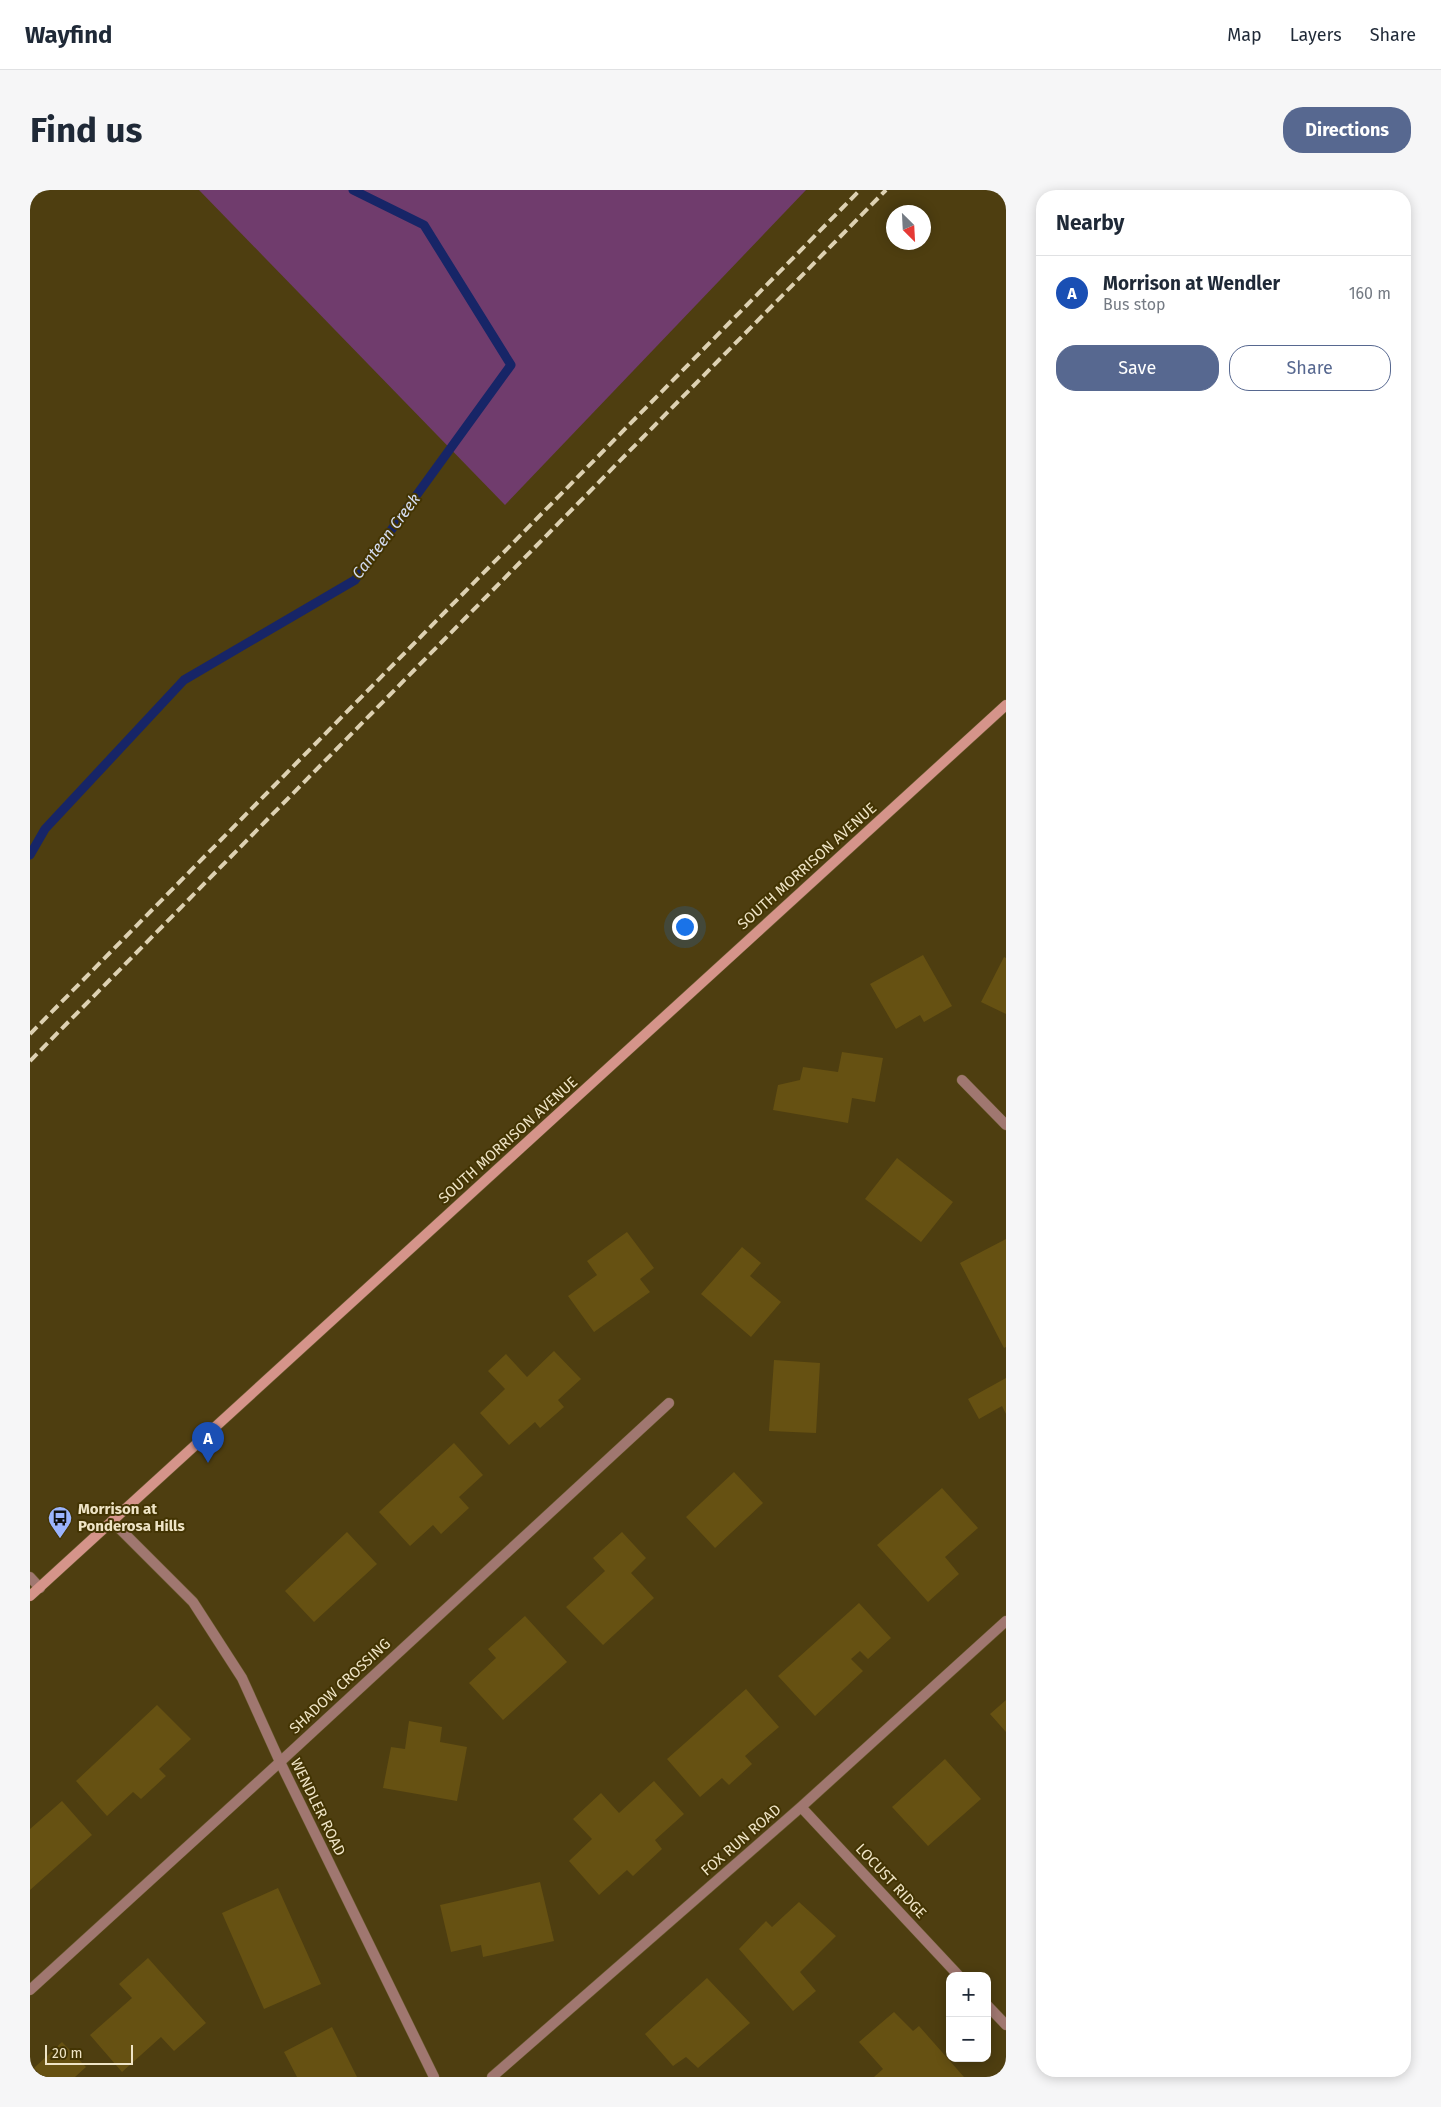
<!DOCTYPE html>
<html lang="en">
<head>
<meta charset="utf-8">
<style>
	:root { --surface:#fff; --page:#f6f6f7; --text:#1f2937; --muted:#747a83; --line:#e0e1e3; --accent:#576890 }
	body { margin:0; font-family:"Fira Sans",sans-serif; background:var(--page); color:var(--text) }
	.controls { position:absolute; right:15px; bottom:15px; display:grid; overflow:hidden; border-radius:10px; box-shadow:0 2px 12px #0003 }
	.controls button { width:45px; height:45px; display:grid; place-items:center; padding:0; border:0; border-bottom:1px solid var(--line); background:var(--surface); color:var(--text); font:25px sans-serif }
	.compass { position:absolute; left:856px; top:15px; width:45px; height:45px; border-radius:50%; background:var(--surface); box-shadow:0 2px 12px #0003; rotate:156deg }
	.scale { position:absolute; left:15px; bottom:12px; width:88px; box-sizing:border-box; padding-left:5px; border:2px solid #efe4c6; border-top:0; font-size:14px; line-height:18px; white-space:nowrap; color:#efe4c6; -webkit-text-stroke:4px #433403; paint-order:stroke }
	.you { position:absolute; left:654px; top:736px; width:18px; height:18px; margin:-12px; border:4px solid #fff; border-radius:50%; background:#1a73e8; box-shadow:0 0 0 8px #1a73e833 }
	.badge { display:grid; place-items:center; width:32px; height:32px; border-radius:50%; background:var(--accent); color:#fff; font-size:16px; font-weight:700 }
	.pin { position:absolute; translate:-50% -41px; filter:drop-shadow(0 1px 2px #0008) }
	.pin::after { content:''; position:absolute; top:26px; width:18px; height:15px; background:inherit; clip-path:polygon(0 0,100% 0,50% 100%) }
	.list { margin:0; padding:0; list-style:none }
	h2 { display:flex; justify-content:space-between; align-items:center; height:65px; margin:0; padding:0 20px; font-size:21px }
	h2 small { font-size:16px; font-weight:400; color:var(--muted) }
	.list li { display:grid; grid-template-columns:32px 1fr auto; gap:15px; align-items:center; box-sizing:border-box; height:75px; padding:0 20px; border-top:1px solid var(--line) }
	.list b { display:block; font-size:19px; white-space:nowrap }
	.list p { margin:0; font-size:16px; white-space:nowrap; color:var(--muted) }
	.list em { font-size:16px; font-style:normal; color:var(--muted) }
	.actions { display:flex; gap:10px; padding:15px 20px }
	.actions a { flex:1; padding:11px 0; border:1px solid var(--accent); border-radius:20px; text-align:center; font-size:18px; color:var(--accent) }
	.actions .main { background:var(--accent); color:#fff }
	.map { position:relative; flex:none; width:976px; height:1887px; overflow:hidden; border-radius:20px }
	header { display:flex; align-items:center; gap:30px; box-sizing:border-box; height:70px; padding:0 25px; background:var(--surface); border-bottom:1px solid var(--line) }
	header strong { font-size:24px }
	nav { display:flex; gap:28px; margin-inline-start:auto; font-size:18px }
	.intro { display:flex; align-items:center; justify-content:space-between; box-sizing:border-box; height:120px; padding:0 30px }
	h1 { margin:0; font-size:35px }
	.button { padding:12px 22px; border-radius:20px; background:var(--accent); color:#fff; font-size:18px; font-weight:700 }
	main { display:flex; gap:30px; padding:0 30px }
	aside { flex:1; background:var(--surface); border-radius:20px; box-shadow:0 2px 12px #0003 }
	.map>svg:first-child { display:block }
</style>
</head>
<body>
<header>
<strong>Wayfind</strong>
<nav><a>Map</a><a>Layers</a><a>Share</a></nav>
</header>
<div class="intro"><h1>Find us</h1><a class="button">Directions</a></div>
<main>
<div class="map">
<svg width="976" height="1887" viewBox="0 0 976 1887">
	<rect width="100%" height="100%" fill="#4e3e10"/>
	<path fill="#703c6d" d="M 169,0 L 776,0 L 475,315 Z"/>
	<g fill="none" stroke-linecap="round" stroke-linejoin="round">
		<path stroke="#172567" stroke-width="9" d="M 0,665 L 15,639 L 154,490 L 325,390 L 481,175 L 394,35 L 323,0"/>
	</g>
	<path fill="#665112" d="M 893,765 L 922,816 L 894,832 L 890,825 L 866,839 L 840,794 Z
		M 974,767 L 976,768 L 976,824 L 951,812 Z
		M 812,862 L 853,868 L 845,912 L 822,908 L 818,933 L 743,920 L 748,895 L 770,890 L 773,877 L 808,882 Z
		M 867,968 L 923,1012 L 891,1052 L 835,1009 Z
		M 597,1042 L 624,1078 L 610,1089 L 620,1102 L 564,1142 L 538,1106 L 567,1085 L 557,1071 Z
		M 976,1049 L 976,1157 L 974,1158 L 930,1073 Z
		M 712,1057 L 731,1073 L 720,1086 L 751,1112 L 721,1147 L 671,1104 Z
		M 524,1161 L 551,1189 L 528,1210 L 534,1217 L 510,1238 L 505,1232 L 479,1255 L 450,1223 L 475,1199 L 458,1181 L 476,1164 L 497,1187 Z
		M 744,1170 L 790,1173 L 786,1243 L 739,1241 Z
		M 976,1188 L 976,1224 L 972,1216 L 949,1229 L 938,1209 Z
		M 424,1253 L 453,1285 L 429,1307 L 439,1318 L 411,1344 L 403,1335 L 380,1356 L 349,1322 Z
		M 704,1282 L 733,1313 L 685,1358 L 656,1327 Z
		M 912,1298 L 948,1338 L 915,1367 L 929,1384 L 898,1412 L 847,1355 Z
		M 317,1342 L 347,1374 L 284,1432 L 255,1401 Z
		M 592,1342 L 616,1368 L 601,1383 L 624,1408 L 573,1455 L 536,1417 L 575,1381 L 563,1368 Z
		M 829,1413 L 861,1448 L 838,1469 L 830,1461 L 821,1469 L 833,1481 L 785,1526 L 748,1486 Z
		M 495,1426 L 537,1472 L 473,1530 L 439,1493 L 466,1468 L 458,1459 Z
		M 716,1499 L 749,1537 L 715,1566 L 722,1574 L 699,1595 L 692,1588 L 670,1607 L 637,1569 Z
		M 976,1510 L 976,1542 L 960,1524 Z
		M 127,1515 L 161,1549 L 129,1579 L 136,1586 L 111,1609 L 103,1602 L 77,1626 L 46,1591 Z
		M 379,1531 L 412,1537 L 410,1552 L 437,1557 L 427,1611 L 353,1598 L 361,1557 L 375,1559 Z
		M 915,1569 L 951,1609 L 898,1656 L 862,1617 Z
		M 624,1591 L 654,1624 L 625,1650 L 632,1659 L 603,1686 L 597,1680 L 569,1705 L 539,1671 L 562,1649 L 543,1629 L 571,1603 L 589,1623 Z
		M 32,1611 L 62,1645 L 0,1700 L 0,1639 Z
		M 510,1692 L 524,1751 L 453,1767 L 451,1755 L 421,1762 L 410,1715 Z
		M 248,1698 L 291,1794 L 234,1819 L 192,1723 Z
		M 769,1712 L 806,1746 L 770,1782 L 786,1801 L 763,1821 L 709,1759 L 736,1731 L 742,1737 Z
		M 118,1768 L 176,1833 L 144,1861 L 131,1847 L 92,1882 L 60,1845 L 102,1808 L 89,1794 Z
		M 677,1788 L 720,1833 L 668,1878 L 656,1867 L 643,1876 L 615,1844 Z
		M 864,1822 L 883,1841 L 889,1836 L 934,1887 L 844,1887 L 853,1879 L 829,1852 Z
		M 302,1837 L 327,1887 L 267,1887 L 254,1862 Z
		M 32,1852 L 56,1877 L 45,1887 L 12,1887 L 4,1878 Z"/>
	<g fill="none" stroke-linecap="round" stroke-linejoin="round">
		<g stroke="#6b5c31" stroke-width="11">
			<path id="lane" d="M 0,1387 L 10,1398"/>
		</g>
		<g stroke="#6b5c31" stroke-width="11">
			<path id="street" d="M 932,890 L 976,935
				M 82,1331 L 163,1412 L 212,1488 L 250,1572 L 404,1887
				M 771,1617 L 929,1786
				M 0,1800 L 250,1572 L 639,1213
				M 957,1815 L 976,1835
				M 462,1887 L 771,1617 L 976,1431"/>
		</g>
		<g stroke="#6b5c31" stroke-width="11">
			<path id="secondary" d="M 0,1406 L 976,515"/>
		</g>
		<use href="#lane" stroke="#a07770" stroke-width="10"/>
		<use href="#street" stroke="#a07770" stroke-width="10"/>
		<use href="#secondary" stroke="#d5948a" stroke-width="10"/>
		<path stroke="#ddd1b2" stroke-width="4" stroke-dasharray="10 5" stroke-linecap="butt" d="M 0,844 L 830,0
			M 0,871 L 856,0"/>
	</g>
	<defs>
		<g id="bus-pin" transform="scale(1.25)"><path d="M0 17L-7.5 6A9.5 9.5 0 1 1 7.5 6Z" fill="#9bb4fd" stroke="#433403"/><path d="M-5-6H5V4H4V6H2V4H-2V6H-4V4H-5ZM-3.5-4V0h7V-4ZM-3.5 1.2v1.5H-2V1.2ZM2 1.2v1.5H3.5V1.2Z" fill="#111"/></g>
	</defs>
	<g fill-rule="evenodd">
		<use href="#bus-pin" x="30" y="1328"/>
	</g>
	<g text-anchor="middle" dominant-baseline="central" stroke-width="4" stroke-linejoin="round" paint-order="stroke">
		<g font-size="15" fill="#efe4c6" stroke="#433403">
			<text transform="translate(777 676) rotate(-42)">SOUTH MORRISON AVENUE</text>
			<text transform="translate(478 950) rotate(-42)">SOUTH MORRISON AVENUE</text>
			<text transform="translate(310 1496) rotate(-43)">SHADOW CROSSING</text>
			<text transform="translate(288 1617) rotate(64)">WENDLER ROAD</text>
			<text transform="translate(711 1650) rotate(-41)">FOX RUN ROAD</text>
			<text transform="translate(861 1691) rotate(47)">LOCUST RIDGE</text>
		</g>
		<g font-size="15" font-weight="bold" fill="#efe4c6" stroke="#433403" text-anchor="start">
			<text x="48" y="1319">Morrison at<tspan x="48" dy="17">Ponderosa Hills</tspan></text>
		</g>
		<g font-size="16" font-style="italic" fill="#d4dcf0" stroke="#433403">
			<text transform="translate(356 346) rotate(-53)">Canteen Creek</text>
		</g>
	</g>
</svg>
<div class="controls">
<button>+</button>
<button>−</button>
</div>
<svg class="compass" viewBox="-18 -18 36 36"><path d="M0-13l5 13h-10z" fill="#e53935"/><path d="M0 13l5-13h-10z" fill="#747a83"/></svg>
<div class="scale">20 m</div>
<div class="you"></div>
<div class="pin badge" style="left:178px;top:1273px;background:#1a4fb4">A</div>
</div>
<aside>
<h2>Nearby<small></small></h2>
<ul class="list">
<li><span class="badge" style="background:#1a4fb4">A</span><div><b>Morrison at Wendler</b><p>Bus stop</p></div><em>160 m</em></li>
</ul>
<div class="actions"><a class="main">Save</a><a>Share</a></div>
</aside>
</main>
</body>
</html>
